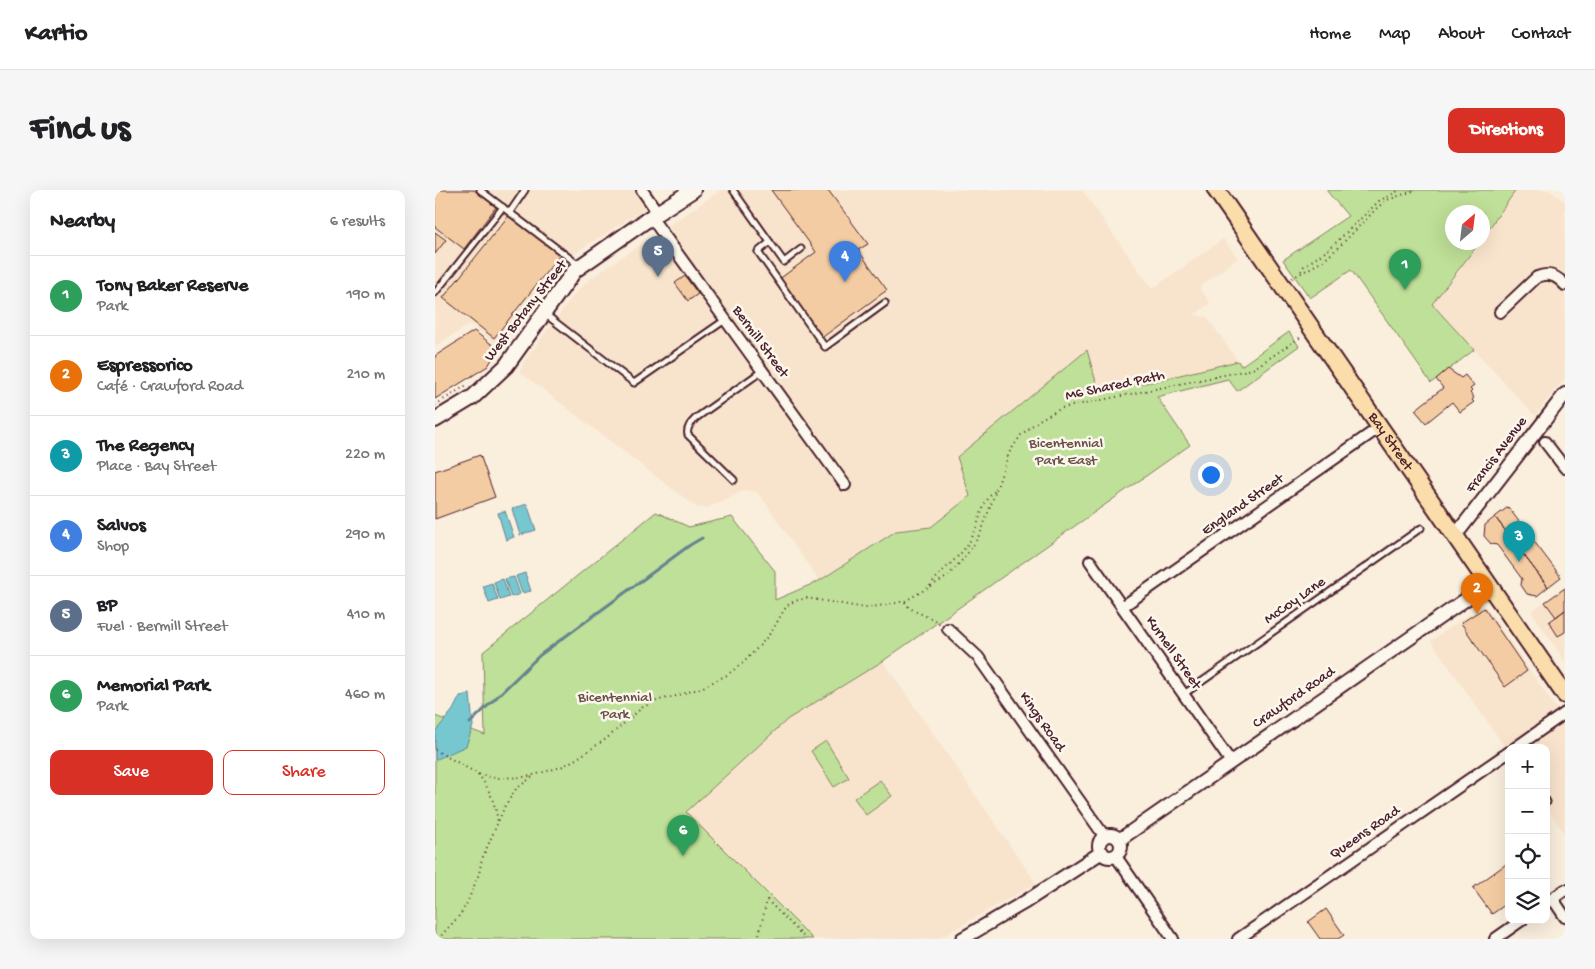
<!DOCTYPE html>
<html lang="en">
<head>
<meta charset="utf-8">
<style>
	:root { --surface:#fff; --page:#f6f6f6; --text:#202124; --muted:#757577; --line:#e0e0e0; --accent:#d93025 }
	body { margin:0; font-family:"Gochi Hand",sans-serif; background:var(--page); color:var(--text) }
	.controls { position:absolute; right:15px; bottom:15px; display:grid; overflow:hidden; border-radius:10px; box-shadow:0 5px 20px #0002 }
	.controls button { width:45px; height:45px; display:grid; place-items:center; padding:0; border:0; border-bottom:1px solid var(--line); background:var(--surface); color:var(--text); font:25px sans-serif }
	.compass { position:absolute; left:1010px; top:15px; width:45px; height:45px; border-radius:50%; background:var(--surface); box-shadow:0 5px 20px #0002; rotate:28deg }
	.you { position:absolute; left:775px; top:284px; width:18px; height:18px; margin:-12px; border:4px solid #fff; border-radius:50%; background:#1a73e8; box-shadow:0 0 0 8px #1a73e833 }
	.badge { display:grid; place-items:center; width:32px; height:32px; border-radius:50%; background:var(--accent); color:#fff; font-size:16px; font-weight:700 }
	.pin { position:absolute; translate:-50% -41px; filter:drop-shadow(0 1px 2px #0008) }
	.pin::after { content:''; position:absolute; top:26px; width:18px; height:15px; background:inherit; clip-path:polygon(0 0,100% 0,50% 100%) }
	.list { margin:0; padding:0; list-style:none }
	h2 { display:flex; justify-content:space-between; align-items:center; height:65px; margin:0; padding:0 20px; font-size:21px }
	h2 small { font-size:16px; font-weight:400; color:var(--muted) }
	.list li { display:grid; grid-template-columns:32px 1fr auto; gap:15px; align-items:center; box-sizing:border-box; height:80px; padding:0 20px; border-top:1px solid var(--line) }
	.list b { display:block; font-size:19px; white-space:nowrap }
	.list p { margin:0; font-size:16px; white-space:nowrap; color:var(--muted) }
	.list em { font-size:16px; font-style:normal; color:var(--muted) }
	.actions { display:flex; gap:10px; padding:15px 20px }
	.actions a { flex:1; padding:11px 0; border:1px solid var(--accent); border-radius:10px; text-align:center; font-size:18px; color:var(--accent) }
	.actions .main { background:var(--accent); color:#fff }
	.icon { flex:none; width:28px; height:28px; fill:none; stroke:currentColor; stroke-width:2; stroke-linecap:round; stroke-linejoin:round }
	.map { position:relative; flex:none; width:1130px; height:749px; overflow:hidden; border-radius:10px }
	header { display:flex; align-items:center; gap:30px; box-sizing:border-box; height:70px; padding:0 25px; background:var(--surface); border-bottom:1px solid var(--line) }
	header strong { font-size:24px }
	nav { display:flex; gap:28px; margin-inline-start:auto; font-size:18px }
	.intro { display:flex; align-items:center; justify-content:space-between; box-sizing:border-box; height:120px; padding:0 30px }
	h1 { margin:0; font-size:35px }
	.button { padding:12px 22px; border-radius:10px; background:var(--accent); color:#fff; font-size:18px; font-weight:700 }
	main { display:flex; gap:30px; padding:0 30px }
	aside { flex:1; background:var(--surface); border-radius:10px; box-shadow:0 5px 20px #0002 }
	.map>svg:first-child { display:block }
</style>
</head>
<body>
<header>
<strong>Kartio</strong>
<nav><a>Home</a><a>Map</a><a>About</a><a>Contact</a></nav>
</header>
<div class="intro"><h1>Find us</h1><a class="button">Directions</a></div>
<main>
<aside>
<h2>Nearby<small>6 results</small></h2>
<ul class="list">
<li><span class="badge" style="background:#2e9e5b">1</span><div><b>Tony Baker Reserve</b><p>Park</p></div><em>190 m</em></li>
<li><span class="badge" style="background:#e8710a">2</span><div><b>Espressorico</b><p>Café · Crawford Road</p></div><em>210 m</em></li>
<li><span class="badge" style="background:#0f9aa8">3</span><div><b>The Regency</b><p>Place · Bay Street</p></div><em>220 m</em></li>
<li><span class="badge" style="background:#3f7fe0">4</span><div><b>Salvos</b><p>Shop</p></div><em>290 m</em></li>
<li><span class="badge" style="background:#5c6f8a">5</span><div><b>BP</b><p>Fuel · Bermill Street</p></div><em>410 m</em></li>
<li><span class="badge" style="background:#2e9e5b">6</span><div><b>Memorial Park</b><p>Park</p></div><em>460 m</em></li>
</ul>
<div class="actions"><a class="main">Save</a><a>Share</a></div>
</aside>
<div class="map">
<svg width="1130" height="749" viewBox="0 0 1130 749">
	<rect width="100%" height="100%" fill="#faeedd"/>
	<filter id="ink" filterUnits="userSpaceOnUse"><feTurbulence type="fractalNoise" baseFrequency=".02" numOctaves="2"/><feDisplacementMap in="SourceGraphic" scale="10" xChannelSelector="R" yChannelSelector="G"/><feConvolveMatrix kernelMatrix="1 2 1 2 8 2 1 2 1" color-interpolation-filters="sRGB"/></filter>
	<g filter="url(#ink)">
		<path fill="#f8e4cc" d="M 0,0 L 201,0 L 210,14 L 208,20 L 146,59 L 127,75 L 105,100 L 66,158 L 35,134 L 0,156 Z
			M 286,0 L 647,0 L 717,99 L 788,49 L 803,68 L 764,97 L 775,113 L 759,125 L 772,127 L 803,171 L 716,192 L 662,199 L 652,160 L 522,267 L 536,305 L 496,337 L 461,341 L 384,391 L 327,308 L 321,302 L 310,300 L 272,318 L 261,317 L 85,182 L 90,170 L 142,101 L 155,89 Z
			M 1081,0 L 1114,0 L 1130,12 L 1130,188 L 1100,226 L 997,114 L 1016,91 L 1044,53 L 1048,52 L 1048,47 Z
			M 1130,398 L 1130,472 L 1096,421 Z
			M 1049,414 L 1130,531 L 1130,644 L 1111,617 L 1111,558 L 1074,558 L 1074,563 L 996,451 Z
			M 448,471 L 601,693 L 503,749 L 378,749 L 251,622 L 353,529 Z"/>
		<path fill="#bfe098" stroke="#848062" d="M 891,0 L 1081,0 L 1048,47 L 1048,22 L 1018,22 L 1018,52 L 1044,53 L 997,114 L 1039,160 L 996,193 L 916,80 L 875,108 L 848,70 L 913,26 Z
			M 854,142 L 864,156 L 802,201 L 793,189 L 722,207 L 755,255 L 448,471 L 353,529 L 251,622 L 378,749 L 0,749 L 0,526 L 50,545 L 48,462 L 221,322 L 254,337 L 297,327 L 340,381 L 340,410 L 384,391 L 461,341 L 496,337 L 535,306 L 522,267 L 652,160 L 663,199 L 716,192 L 803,171 L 806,176 Z
			M 391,551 L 414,588 L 399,597 L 376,561 Z
			M 445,590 L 457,606 L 431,625 L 419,608 Z"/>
		<path fill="#77c7d1" stroke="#65848f" d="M 92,314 L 101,340 L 85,345 L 77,319 Z
			M 70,321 L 79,347 L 71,350 L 63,323 Z
			M 90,383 L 96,401 L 87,403 L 81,386 Z
			M 79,387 L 85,404 L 76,407 L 70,389 Z
			M 68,389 L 74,407 L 65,410 L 59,392 Z
			M 57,393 L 63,410 L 54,413 L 48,396 Z
			M 35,504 L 38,536 L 31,556 L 0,570 L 0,542 L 18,520 L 25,506 Z"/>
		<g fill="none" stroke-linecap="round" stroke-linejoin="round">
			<path stroke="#65848f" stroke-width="3" d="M 35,533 L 105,465 L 255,355 L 267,348"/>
		</g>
		<path fill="#f4cca3" stroke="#4a1f2b" d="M 0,0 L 39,0 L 61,17 L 29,59 L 0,37 Z
			M 336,0 L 393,0 L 433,54 L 423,60 L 452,100 L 385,149 L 343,90 L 381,62 Z
			M 74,25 L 125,65 L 59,148 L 8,108 Z
			M 0,42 L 11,50 L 0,64 Z
			M 250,86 L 263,104 L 253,111 L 240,93 Z
			M 39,141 L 63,159 L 53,176 L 0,209 L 0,166 Z
			M 1013,179 L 1026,188 L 1030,185 L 1039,196 L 1035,199 L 1037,201 L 1035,203 L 1039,208 L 1037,210 L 1039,212 L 1025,222 L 1017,212 L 991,233 L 980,220 L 1008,198 L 1001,189 Z
			M 45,265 L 60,307 L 0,329 L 0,281 Z
			M 1073,317 L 1126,387 L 1113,397 L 1060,327 Z
			M 1060,327 L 1113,397 L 1102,406 L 1092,404 L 1086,395 L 1087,389 L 1062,355 L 1056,354 L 1049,346 L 1050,335 Z
			M 1130,398 L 1130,420 L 1121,427 L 1110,412 Z
			M 1049,418 L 1092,481 L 1070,497 L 1026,433 Z
			M 1130,420 L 1130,442 L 1123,446 L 1114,432 Z
			M 1074,672 L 1074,712 L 1057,724 L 1038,698 Z
			M 891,719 L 909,745 L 903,749 L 885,749 L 873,732 Z"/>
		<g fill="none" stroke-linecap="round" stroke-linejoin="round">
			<g stroke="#4a1f2b" stroke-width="9">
				<path id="service" d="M 45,0 L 145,76
					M 298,0 L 349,72 L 366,59
					M 75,22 L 90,0
					M 335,52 L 323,62 L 390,157 L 450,113
					M 0,103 L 68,17
					M 110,124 L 199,193 L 290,130
					M 299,290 L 253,245 C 251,238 256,233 261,228 L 327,181
					M 749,504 L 986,338
					M 1111,610 L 1112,612"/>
			</g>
			<g stroke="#4a1f2b" stroke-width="14">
				<path id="minor" d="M 207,0 L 223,23
					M 216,27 L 410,295
					M 1065,122 L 1102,87 C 1114,82 1122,86 1130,95
					M 1110,252 L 1130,278
					M 655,371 L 796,572
					M 687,417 L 945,237
					M 513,439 L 543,467 L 670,647
					M 1080,558 L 1130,523
					M 680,665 L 738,749
					M 1118,709 L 1130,727
					M 1111,713 L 1130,700
					M 803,749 L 1074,562
					M 1060,749 L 1087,730"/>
			</g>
			<g stroke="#4a1f2b" stroke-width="16">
				<path id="tertiary" d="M 1020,346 L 1130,204
					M664 656a11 11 0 1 1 22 0a11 11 0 1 1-22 0Z
					M 684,650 L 1053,394
					M 527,749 L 590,712 L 667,662"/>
			</g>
			<g stroke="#4a1f2b" stroke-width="18">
				<path id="secondary" d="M 0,230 L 38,207 L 71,176 L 140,80 L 216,27 L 258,0"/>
			</g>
			<g stroke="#4a1f2b" stroke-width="20">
				<g id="primary">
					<path id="s1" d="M 781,0 L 1130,505"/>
				</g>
			</g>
			<path stroke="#4a1f2b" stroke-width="2" stroke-dasharray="1 4" stroke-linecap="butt" d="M 866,81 L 869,76 L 893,60 L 944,11 L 965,0
				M 857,88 L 888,71 L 904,57 L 943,17 L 952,10 L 981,0
				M 79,143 L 102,106 L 123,82
				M 0,215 L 32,195
				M 495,396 C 507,378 524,370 536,349 C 545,334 546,312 560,301
				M 1030,398 L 1029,396 L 1036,391
				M 470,412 C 474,422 496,426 505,434
				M 0,560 L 43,584 L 60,588 L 91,587 L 109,582 L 126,577 L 141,569 L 171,549 L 208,517 L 224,510 L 241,506 L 266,498 L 292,485 L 308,473 L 327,453 L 337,441 L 349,420 L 354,414 L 360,411 L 372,408 L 430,418 L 456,414 L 470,411 L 512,387 L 529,368 L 538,356 L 547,340 L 574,263 L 586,245 L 604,230 L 627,218 L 818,179 L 866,147 L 865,145
				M 43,584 C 55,599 61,615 63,634
				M 3,749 L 25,725 L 32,713 L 44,684 L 47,669 L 70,616 L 81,599 L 97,587
				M 323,749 L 332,710 L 371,749"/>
			<use href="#service" stroke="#fbf7ec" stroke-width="5"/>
			<use href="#minor" stroke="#fbf7ec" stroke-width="10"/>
			<use href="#tertiary" stroke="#fbf7ec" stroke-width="12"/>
			<use href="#secondary" stroke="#fbf7ec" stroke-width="14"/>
			<use href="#primary" stroke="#faddab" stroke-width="16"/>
		</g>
	</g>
	<g text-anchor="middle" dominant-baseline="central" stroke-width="5" stroke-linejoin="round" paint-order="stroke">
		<g font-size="15" fill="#4a1f2b" stroke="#fbf7ec">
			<text transform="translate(91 121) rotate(-52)">West Botany Street</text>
			<text transform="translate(325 152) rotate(54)">Bermill Street</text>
			<text transform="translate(680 196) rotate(-12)">M6 Shared Path</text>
			<text stroke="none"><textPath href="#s1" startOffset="306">Bay Street</textPath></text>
			<text transform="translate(1062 265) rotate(-53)">Francis Avenue</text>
			<text transform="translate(808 315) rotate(-35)">England Street</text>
			<text transform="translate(860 411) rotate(-35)">McCoy Lane</text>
			<text transform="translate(738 463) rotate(55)">Kurnell Street</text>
			<text transform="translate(859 508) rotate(-35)">Crawford Road</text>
			<text transform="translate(607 532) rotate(55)">Kings Road</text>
			<text transform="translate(930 643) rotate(-35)">Queens Road</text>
		</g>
		<g font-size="15" fill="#674f46" stroke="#fbf7ec">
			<text x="631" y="254">Bicentennial<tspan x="631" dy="17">Park East</tspan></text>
			<text x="180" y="508">Bicentennial<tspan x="180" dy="17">Park</tspan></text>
		</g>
	</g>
</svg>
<div class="controls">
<button>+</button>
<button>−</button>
<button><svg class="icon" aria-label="locate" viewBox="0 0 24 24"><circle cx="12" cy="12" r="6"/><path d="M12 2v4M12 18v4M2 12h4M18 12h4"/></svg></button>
<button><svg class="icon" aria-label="layers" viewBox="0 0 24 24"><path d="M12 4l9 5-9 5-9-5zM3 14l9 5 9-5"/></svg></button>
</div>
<svg class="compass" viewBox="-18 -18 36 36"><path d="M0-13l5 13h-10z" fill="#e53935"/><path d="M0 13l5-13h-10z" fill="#757577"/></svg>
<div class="you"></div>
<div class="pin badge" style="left:970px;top:100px;background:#2e9e5b">1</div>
<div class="pin badge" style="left:1042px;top:424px;background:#e8710a">2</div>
<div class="pin badge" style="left:1084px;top:372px;background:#0f9aa8">3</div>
<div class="pin badge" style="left:410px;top:92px;background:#3f7fe0">4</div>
<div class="pin badge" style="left:223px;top:87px;background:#5c6f8a">5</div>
<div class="pin badge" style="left:248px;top:666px;background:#2e9e5b">6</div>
</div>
</main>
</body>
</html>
